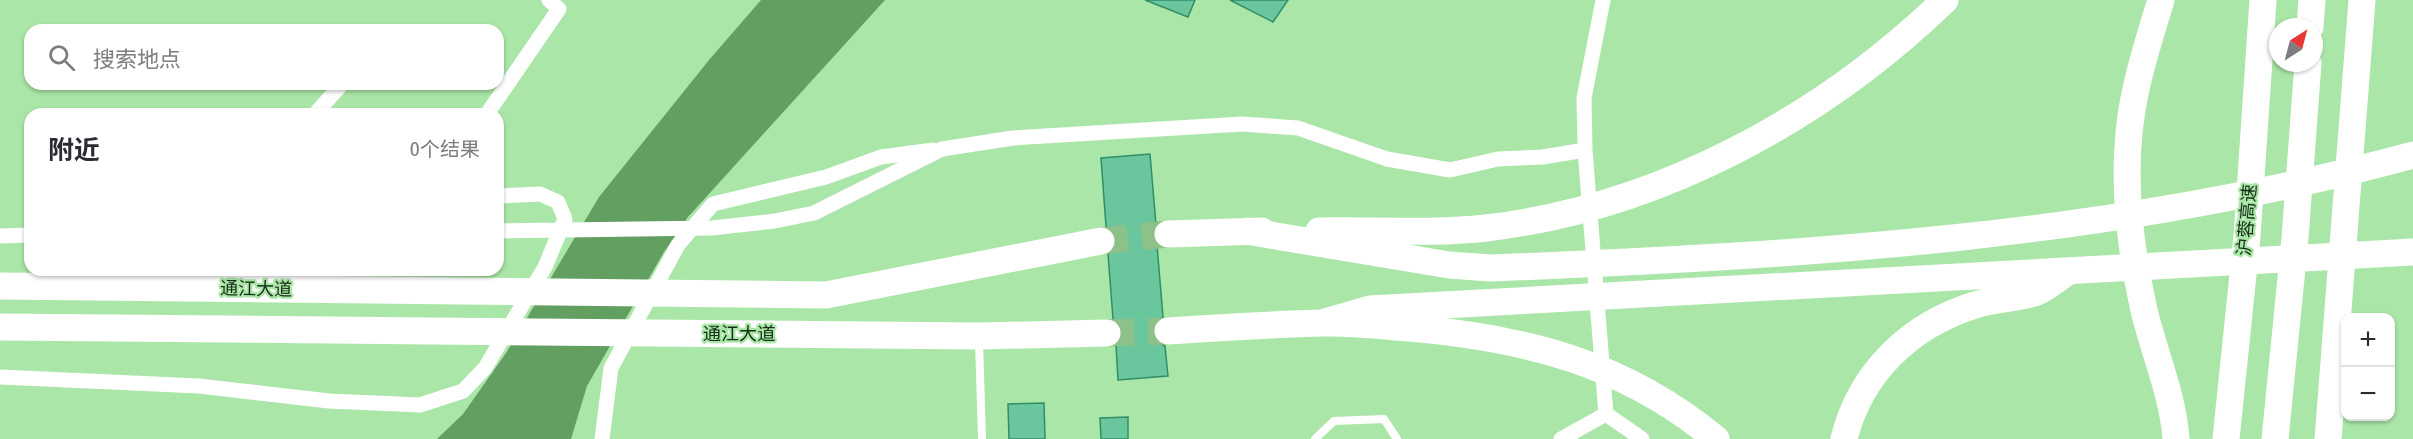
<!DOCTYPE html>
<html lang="zh">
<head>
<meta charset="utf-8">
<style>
	:root { --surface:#fff; --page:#f7f7f7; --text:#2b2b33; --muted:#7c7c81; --line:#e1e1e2 }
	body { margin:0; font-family:"Fira Sans Condensed","Noto Sans SC",sans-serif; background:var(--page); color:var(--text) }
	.controls { position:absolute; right:18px; bottom:18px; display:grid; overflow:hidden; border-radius:12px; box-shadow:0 2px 4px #0004 }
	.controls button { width:54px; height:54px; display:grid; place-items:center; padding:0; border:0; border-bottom:2px solid var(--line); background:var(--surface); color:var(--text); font:30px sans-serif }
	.compass { position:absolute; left:2269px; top:18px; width:54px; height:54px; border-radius:50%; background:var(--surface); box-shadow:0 2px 4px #0004; rotate:36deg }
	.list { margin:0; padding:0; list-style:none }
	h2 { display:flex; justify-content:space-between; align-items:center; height:78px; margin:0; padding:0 24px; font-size:26px }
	h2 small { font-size:20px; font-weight:400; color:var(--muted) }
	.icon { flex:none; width:33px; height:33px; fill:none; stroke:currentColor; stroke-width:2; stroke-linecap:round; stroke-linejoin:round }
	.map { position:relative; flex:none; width:2413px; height:439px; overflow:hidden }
	.search { position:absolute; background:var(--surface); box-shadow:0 2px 4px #0004; left:24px; top:24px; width:480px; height:66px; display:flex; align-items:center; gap:15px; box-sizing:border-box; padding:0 21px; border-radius:18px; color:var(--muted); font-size:22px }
	.panel { position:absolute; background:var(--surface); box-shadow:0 2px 4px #0004; left:24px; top:108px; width:480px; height:168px; border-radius:18px }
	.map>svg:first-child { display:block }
</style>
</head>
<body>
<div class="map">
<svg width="2413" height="439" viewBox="0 0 2413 439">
	<rect width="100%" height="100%" fill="#aae6a7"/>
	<path fill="#649f62" d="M 761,0 L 885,0 L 688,217 L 664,252 L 587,386 L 571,439 L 437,439 L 463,414 L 506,353 L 599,197 L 709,60 Z"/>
	<path fill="#69c69d" stroke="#308e69" stroke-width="1.5" d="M 1145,0 L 1195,0 L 1188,17 Z
		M 1230,0 L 1288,0 L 1273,22 Z
		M 1150,154 L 1156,225 L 1152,235 L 1157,245 L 1163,317 L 1154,323 L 1152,333 L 1155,340 L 1165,346 L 1168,376 L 1118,380 L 1116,346 L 1121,340 L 1123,332 L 1120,324 L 1113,319 L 1108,254 L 1116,247 L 1116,239 L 1113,231 L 1106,226 L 1101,158 Z
		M 1044,403 L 1045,439 L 1009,439 L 1008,404 Z
		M 1128,417 L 1128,439 L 1101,439 L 1100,418 Z"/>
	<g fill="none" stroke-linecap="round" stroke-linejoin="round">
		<path stroke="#8cc18a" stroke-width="27" stroke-dasharray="27 14" stroke-linecap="butt" d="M 1101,241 L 1168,234
			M 1107,333 L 1168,331"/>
		<path stroke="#fff" stroke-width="8" d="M 979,341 L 982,439
			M 1315,439 L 1334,421 L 1384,419 L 1397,439"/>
		<path stroke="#fff" stroke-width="15" d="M 1603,0 L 1584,98 L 1585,150 L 1606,414
			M 315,114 L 342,84
			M 487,114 L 559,9 L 549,0
			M 498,231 L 712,228 L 775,221 L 814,213 L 942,149 L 1013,138 L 1242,124 L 1298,128 L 1387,159 L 1450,170 L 1498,159 L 1543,157 L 1585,150
			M 0,236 L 30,235
			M 0,377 L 199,386 L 329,401 L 420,405 L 463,391 L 485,368 L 545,267 L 565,219 L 558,202 L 540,194 L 498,196
			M 602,439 L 611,368 L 678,245 L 713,204 L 826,177 L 881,157 L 933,150
			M 1561,439 L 1606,414 L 1642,439"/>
		<path stroke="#fff" stroke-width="27" d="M 2161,0 C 2148,43 2133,88 2129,133 C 2123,193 2131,252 2144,310 C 2154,353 2173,395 2176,439
			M 2310,27 L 2312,0
			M 1246,231 L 1449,265 L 1490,268 C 1800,256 2113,237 2413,155
			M 1319,231 C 1374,230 1431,234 1486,228 C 1658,208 1822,119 1945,0
			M 1168,234 L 1262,231
			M 0,286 L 826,295 L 1101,241
			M 1325,322 L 1370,309 L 2413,252
			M 0,327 L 979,336 L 1107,333
			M 1168,331 C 1220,328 1272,324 1323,323 C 1352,322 1381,326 1409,328 C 1526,338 1624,363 1716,439
			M 1844,439 C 1860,373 1910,325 1975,305 C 1993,299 2022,298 2037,292 C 2048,287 2058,278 2068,272
			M 2226,439 L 2247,236 L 2263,0
			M 2275,439 L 2295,238 L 2308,63
			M 2328,439 L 2362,0"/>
	</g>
	<g text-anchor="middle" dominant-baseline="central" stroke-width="4.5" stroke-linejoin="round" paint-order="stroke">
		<g font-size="18" fill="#162e16" stroke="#aae6a7">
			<text transform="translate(2247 220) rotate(-85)">沪蓉高速</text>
			<text transform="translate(256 289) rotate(1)">通江大道</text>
			<text x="739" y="334">通江大道</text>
		</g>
	</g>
</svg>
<div class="controls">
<button>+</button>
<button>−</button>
</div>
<svg class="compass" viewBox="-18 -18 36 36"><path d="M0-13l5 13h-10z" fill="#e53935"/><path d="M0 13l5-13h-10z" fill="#7c7c81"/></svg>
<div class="search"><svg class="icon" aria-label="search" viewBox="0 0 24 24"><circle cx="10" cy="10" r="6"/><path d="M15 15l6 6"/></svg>搜索地点</div>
<section class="panel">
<h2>附近<small>0个结果</small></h2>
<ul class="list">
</ul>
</section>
</div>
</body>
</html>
